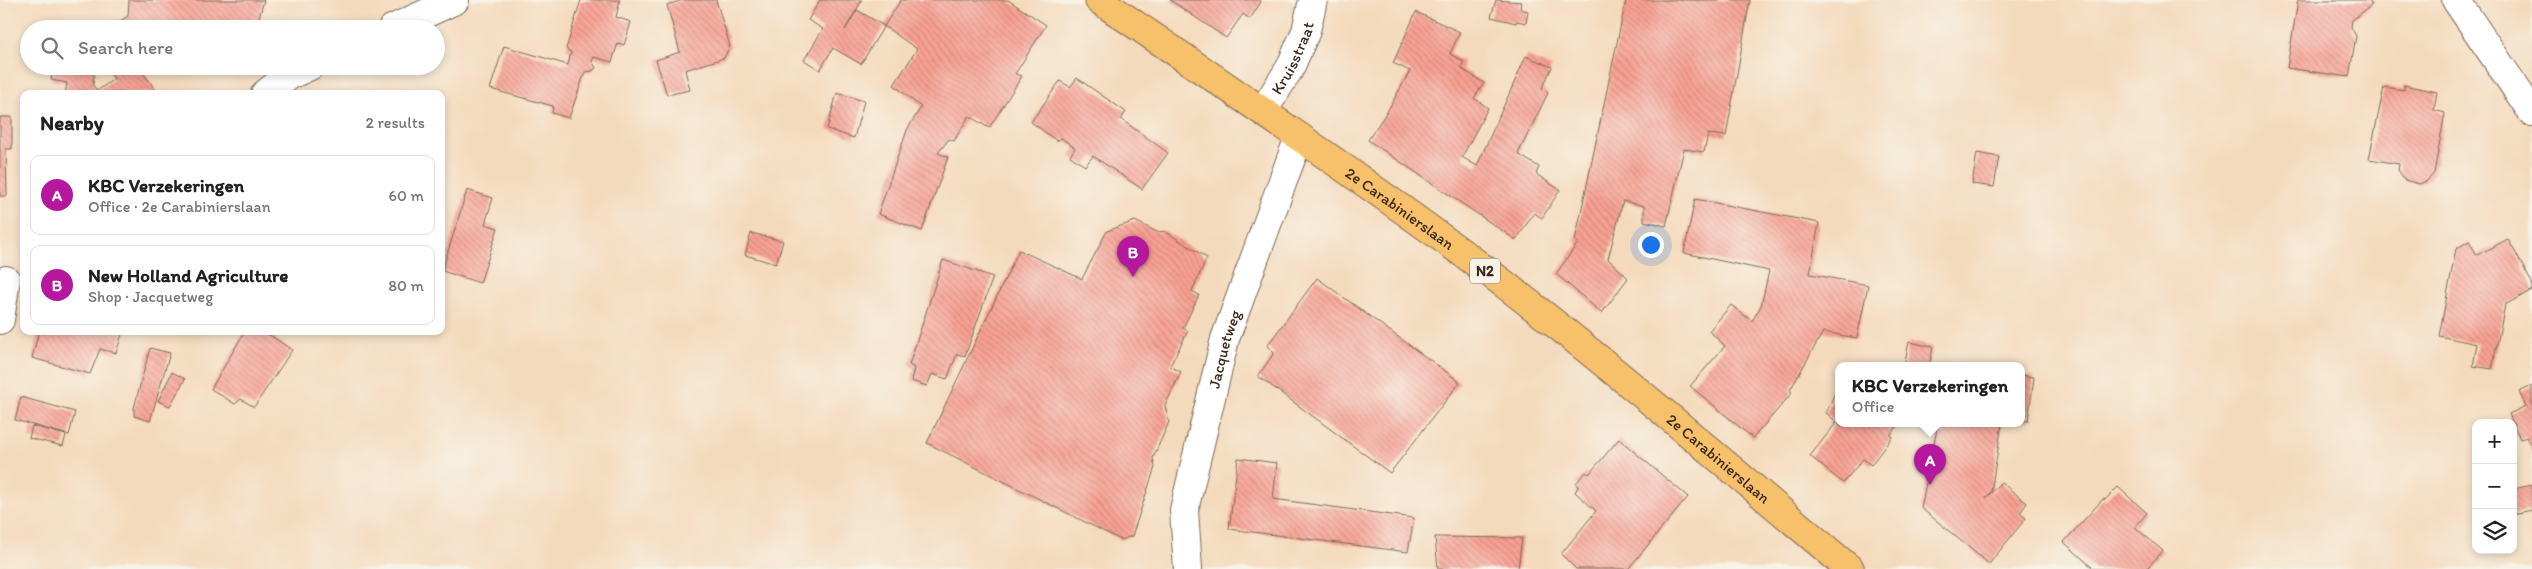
<!DOCTYPE html>
<html lang="en">
<head>
<meta charset="utf-8">
<style>
	:root { --surface:#fff; --page:#f2f2f2; --text:#202124; --muted:#757577; --line:#e0e0e0; --accent:#b5179e }
	body { margin:0; font-family:Itim,sans-serif; background:var(--page); color:var(--text) }
	.controls { position:absolute; right:15px; bottom:15px; display:grid; overflow:hidden; border-radius:10px; box-shadow:0 2px 8px #0003 }
	.controls button { width:45px; height:45px; display:grid; place-items:center; padding:0; border:0; border-bottom:1px solid var(--line); background:var(--surface); color:var(--text); font:25px sans-serif }
	.you { position:absolute; left:1650px; top:244px; width:18px; height:18px; margin:-12px; border:4px solid #fff; border-radius:50%; background:#1a73e8; box-shadow:0 0 0 8px #1a73e833 }
	.badge { display:grid; place-items:center; width:32px; height:32px; border-radius:50%; background:var(--accent); color:#fff; font-size:16px; font-weight:700 }
	.pin { position:absolute; translate:-50% -41px; filter:drop-shadow(0 1px 2px #0008) }
	.pin::after { content:''; position:absolute; top:26px; width:18px; height:15px; background:inherit; clip-path:polygon(0 0,100% 0,50% 100%) }
	.popup { position:absolute; left:1835px; top:362px; width:190px; height:65px; box-sizing:border-box; display:grid; place-content:center; border-radius:10px; background:var(--surface); filter:drop-shadow(0 1px 4px #0005); font-size:16px; white-space:nowrap; color:var(--muted) }
	.popup b { font-size:19px; color:var(--text) }
	.popup::after { content:''; position:absolute; left:50%; top:100%; margin-left:-10px; border:10px solid transparent; border-top-color:var(--surface) }
	.list { margin:0; padding:0; list-style:none }
	h2 { display:flex; justify-content:space-between; align-items:center; height:65px; margin:0; padding:0 20px; font-size:21px }
	h2 small { font-size:16px; font-weight:400; color:var(--muted) }
	.list li { display:grid; grid-template-columns:32px 1fr auto; gap:15px; align-items:center; box-sizing:border-box; height:80px; margin:0 10px 10px; padding:0 10px; border:1px solid var(--line); border-radius:10px }
	.list b { display:block; font-size:19px; white-space:nowrap }
	.list p { margin:0; font-size:16px; white-space:nowrap; color:var(--muted) }
	.list em { font-size:16px; font-style:normal; color:var(--muted) }
	.icon { flex:none; width:28px; height:28px; fill:none; stroke:currentColor; stroke-width:2; stroke-linecap:round; stroke-linejoin:round }
	.map { position:relative; flex:none; width:2532px; height:569px; overflow:hidden }
	.search { position:absolute; background:var(--surface); box-shadow:0 2px 8px #0003; left:20px; top:20px; width:425px; height:55px; display:flex; align-items:center; gap:12px; box-sizing:border-box; padding:0 18px; border-radius:28px; color:var(--muted); font-size:19px }
	.panel { position:absolute; background:var(--surface); box-shadow:0 2px 8px #0003; left:20px; top:90px; width:425px; height:245px; border-radius:10px }
	.map>svg:first-child { display:block }
</style>
</head>
<body>
<div class="map">
<svg width="2532" height="569" viewBox="0 0 2532 569">
	<defs>
		<pattern id="building-back-hatch" width="6" height="6" patternUnits="userSpaceOnUse" patternTransform="scale(1.25)"><rect width="6" height="6" fill="#f9a194"/><path d="M-1 5l2 2M0 0l6 6M5-1l2 2" fill="none" stroke="#cb8378"/></pattern>
	</defs>
	<rect width="100%" height="100%" fill="#f7f3e8"/>
	<filter id="ink" filterUnits="userSpaceOnUse"><feTurbulence type="fractalNoise" baseFrequency=".02" numOctaves="2"/><feDisplacementMap in="SourceGraphic" scale="10" xChannelSelector="R" yChannelSelector="G"/><feConvolveMatrix kernelMatrix="1 2 1 2 8 2 1 2 1" color-interpolation-filters="sRGB"/></filter>
	<filter id="wash" filterUnits="userSpaceOnUse"><feTurbulence type="fractalNoise" baseFrequency=".0096" numOctaves="4" result="noise"/><feDisplacementMap in="SourceGraphic" scale="20" xChannelSelector="R" yChannelSelector="G"/><feGaussianBlur stdDeviation="1.12" result="paint"/><feColorMatrix in="noise" values="0 0 0 0 0 0 0 0 0 0 0 0 0 0 0 0 0 1.4 0 .05"/><feComposite in="paint" operator="in"/></filter>
	<g filter="url(#wash)">
		<rect width="100%" height="100%" fill="#f4dabc"/>
		<g id="blocks">
			<path fill="url(#building-back-hatch)" d="M 129,0 L 264,0 L 256,29 L 171,29 L 159,25 L 153,29 L 108,29 L 128,16 Z
				M 581,0 L 620,0 L 616,17 L 631,22 L 624,45 L 618,43 L 612,62 L 594,57 L 592,61 L 596,68 L 592,71 L 585,72 L 569,118 L 552,113 L 553,106 L 490,89 L 504,46 L 568,65 L 571,52 L 566,49 Z
				M 683,0 L 716,0 L 730,46 L 724,58 L 685,70 L 690,90 L 667,95 L 656,60 L 680,52 L 667,5 Z
				M 820,0 L 862,0 L 845,30 L 857,10 L 884,26 L 901,0 L 1008,0 L 1046,25 L 1015,74 L 1022,76 L 989,128 L 969,116 L 954,141 L 949,139 L 938,153 L 948,157 L 922,231 L 878,214 L 907,130 L 921,107 L 894,85 L 917,49 L 884,26 L 861,64 L 833,48 L 820,70 L 804,60 L 823,29 L 808,20 Z
				M 1170,0 L 1260,0 L 1261,2 L 1250,19 L 1243,14 L 1226,38 Z
				M 1496,0 L 1521,2 L 1520,9 L 1528,11 L 1526,23 L 1517,21 L 1516,23 L 1491,17 Z
				M 1626,0 L 1750,0 L 1726,136 L 1708,134 L 1704,152 L 1684,149 L 1666,226 L 1644,221 L 1644,206 L 1623,201 L 1608,259 L 1628,278 L 1602,313 L 1556,274 L 1578,243 L 1575,241 Z
				M 2298,0 L 2369,0 L 2372,5 L 2352,20 L 2351,27 L 2356,36 L 2349,77 L 2287,68 Z
				M 1416,12 L 1460,32 L 1450,54 L 1463,61 L 1462,69 L 1484,83 L 1474,98 L 1488,108 L 1462,157 L 1477,166 L 1526,56 L 1552,67 L 1542,88 L 1548,93 L 1518,154 L 1539,167 L 1536,174 L 1560,190 L 1542,218 L 1534,213 L 1516,240 L 1368,140 L 1388,110 L 1410,71 L 1393,63 Z
				M 53,66 L 95,66 L 93,85 L 97,91 L 114,79 L 106,66 L 149,66 L 142,71 L 157,92 L 65,94 L 67,83 L 51,80 Z
				M 1077,78 L 1126,112 L 1121,119 L 1168,153 L 1142,189 L 1093,156 L 1085,166 L 1070,156 L 1075,148 L 1061,138 L 1057,141 L 1031,122 L 1060,81 L 1070,87 Z
				M 2404,85 L 2437,92 L 2434,110 L 2445,113 L 2434,173 L 2427,181 L 2419,184 L 2405,180 L 2398,170 L 2399,164 L 2369,159 L 2384,87 L 2404,90 Z
				M 837,93 L 864,101 L 854,138 L 827,129 Z
				M 0,117 L 12,117 L 12,149 L 6,149 L 7,196 L 0,196 Z
				M 1977,153 L 1999,157 L 1994,187 L 1972,184 Z
				M 467,190 L 493,198 L 485,224 L 498,228 L 480,283 L 442,271 Z
				M 1695,199 L 1819,223 L 1810,274 L 1868,285 L 1857,338 L 1823,332 L 1790,390 L 1792,393 L 1753,438 L 1690,386 L 1725,346 L 1709,331 L 1731,305 L 1752,321 L 1761,306 L 1769,271 L 1684,253 Z
				M 1135,221 L 1157,232 L 1165,231 L 1207,258 L 1192,291 L 1199,295 L 1183,328 L 1188,331 L 1170,366 L 1181,372 L 1165,406 L 1169,422 L 1153,458 L 1155,467 L 1132,536 L 1121,540 L 927,443 L 1019,250 L 1082,279 L 1107,231 Z
				M 751,233 L 783,241 L 776,264 L 745,255 Z
				M 2508,239 L 2532,283 L 2532,290 L 2505,305 L 2492,369 L 2473,366 L 2477,344 L 2439,336 L 2456,249 L 2469,241 L 2477,255 Z
				M 943,260 L 993,277 L 965,356 L 957,354 L 947,379 L 932,374 L 927,386 L 911,381 L 914,368 L 909,365 Z
				M 1317,278 L 1460,382 L 1390,473 L 1258,376 L 1274,353 L 1267,346 Z
				M 39,331 L 123,331 L 116,353 L 100,349 L 90,374 L 32,358 Z
				M 245,331 L 264,331 L 292,350 L 254,407 L 241,399 L 235,404 L 211,389 Z
				M 1909,342 L 1933,347 L 1929,366 L 1904,366 Z
				M 150,348 L 170,353 L 150,421 L 134,416 L 134,408 Z
				M 172,372 L 185,379 L 170,406 L 158,401 Z
				M 2021,375 L 2034,377 L 2028,421 L 2021,420 Z
				M 1839,384 L 1839,424 L 1893,424 L 1897,427 L 1890,435 L 1892,437 L 1871,465 L 1863,459 L 1843,483 L 1810,456 L 1837,422 L 1826,413 Z
				M 2532,386 L 2532,448 L 2527,437 L 2520,439 L 2509,414 L 2526,406 L 2519,392 Z
				M 21,397 L 75,412 L 69,435 L 15,420 Z
				M 1938,424 L 2002,424 L 1991,492 L 1986,498 L 2001,482 L 2027,503 L 2020,513 L 2026,518 L 1989,564 L 1921,508 Z
				M 32,426 L 66,435 L 63,446 L 29,438 Z
				M 1619,439 L 1688,497 L 1628,569 L 1576,569 L 1561,554 L 1596,511 L 1575,492 L 1578,487 L 1576,483 L 1586,472 L 1589,474 Z
				M 1238,458 L 1277,463 L 1273,499 L 1414,518 L 1408,552 L 1229,529 Z
				M 2532,485 L 2532,510 L 2513,514 L 2513,489 Z
				M 2118,487 L 2147,513 L 2135,527 L 2163,551 L 2146,569 L 2094,569 L 2064,542 L 2103,499 L 2105,500 Z
				M 1435,537 L 1522,538 L 1518,569 L 1438,569 Z"/>
		</g>
	</g>
	<g filter="url(#ink)">
		<use href="#blocks" fill-opacity="0" stroke="#7c6855" stroke-width="1"/>
		<g fill="none" stroke-linecap="round" stroke-linejoin="round">
			<g stroke="#7c6855" stroke-width="30">
				<g id="minor">
					<path d="M 2456,0 L 2532,112"/>
					<path d="M 392,29 L 455,0"/>
					<path d="M 265,94 L 290,75 L 310,66"/>
					<path id="s1" d="M 1263,111 L 1290,68 L 1306,31 L 1313,0"/>
					<path d="M 0,320 L 6,280"/>
					<path id="s2" d="M 1188,569 L 1184,510 L 1225,339 L 1299,137"/>
				</g>
			</g>
			<g stroke="#7c6855" stroke-width="30">
				<g id="primary">
					<path id="s3" d="M 1099,0 C 1232,90 1366,181 1495,277 C 1617,370 1733,471 1850,569"/>
				</g>
			</g>
			<use href="#minor" stroke="#fff" stroke-width="28"/>
			<use href="#primary" stroke="#f7c06b" stroke-width="28"/>
		</g>
	</g>
	<g text-anchor="middle" dominant-baseline="central" stroke-width="4" stroke-linejoin="round" paint-order="stroke">
		<rect fill="#f7f3e8" stroke="#73665b" stroke-width="1" x="1470" y="258.5" width="30" height="25" rx="4"/>
		<g font-size="15" font-weight="bold" fill="#3b2a1e">
			<text x="1485" y="271">N2</text>
		</g>
		<g font-size="16" fill="#3b2a1e" stroke="#f7f3e8">
			<text stroke="none"><textPath href="#s1" startOffset="61">Kruisstraat</textPath></text>
			<text stroke="none"><textPath href="#s3" startOffset="366">2e Carabinierslaan</textPath></text>
			<text stroke="none"><textPath href="#s2" startOffset="225">Jacquetweg</textPath></text>
			<text stroke="none"><textPath href="#s3" startOffset="771">2e Carabinierslaan</textPath></text>
		</g>
	</g>
</svg>
<div class="controls">
<button>+</button>
<button>−</button>
<button><svg class="icon" aria-label="layers" viewBox="0 0 24 24"><path d="M12 4l9 5-9 5-9-5zM3 14l9 5 9-5"/></svg></button>
</div>
<div class="you"></div>
<div class="pin badge" style="left:1930px;top:485px">A</div>
<div class="popup"><b>KBC Verzekeringen</b>Office</div>
<div class="pin badge" style="left:1133px;top:277px">B</div>
<div class="search"><svg class="icon" aria-label="search" viewBox="0 0 24 24"><circle cx="10" cy="10" r="6"/><path d="M15 15l6 6"/></svg>Search here</div>
<section class="panel">
<h2>Nearby<small>2 results</small></h2>
<ul class="list">
<li><span class="badge">A</span><div><b>KBC Verzekeringen</b><p>Office · 2e Carabinierslaan</p></div><em>60 m</em></li>
<li><span class="badge">B</span><div><b>New Holland Agriculture</b><p>Shop · Jacquetweg</p></div><em>80 m</em></li>
</ul>
</section>
</div>
</body>
</html>
